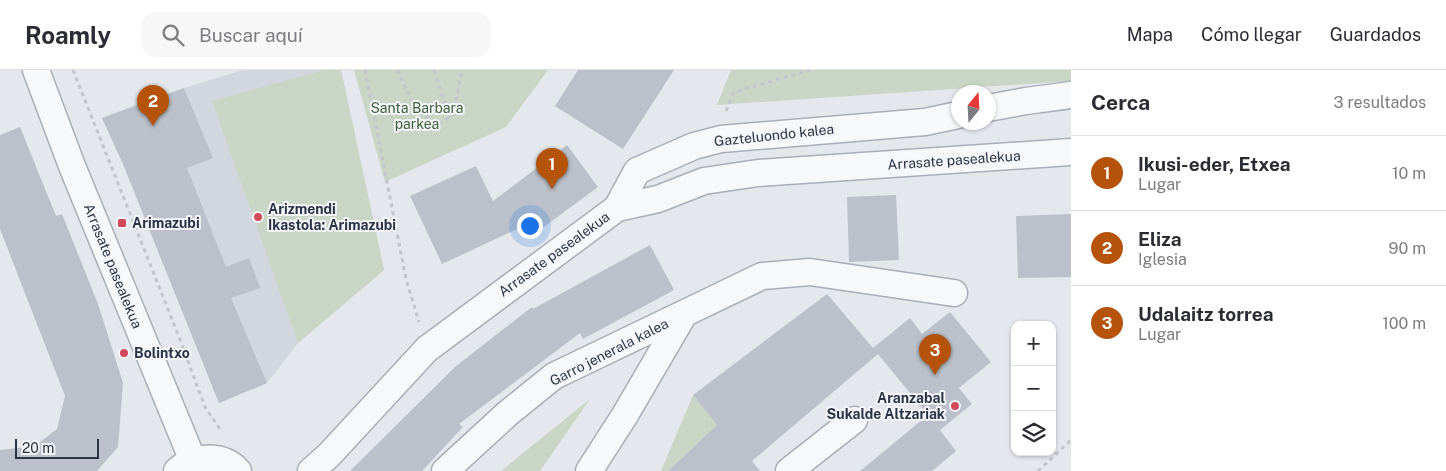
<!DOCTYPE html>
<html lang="es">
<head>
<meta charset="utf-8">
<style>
	:root { --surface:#fff; --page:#f7f7f7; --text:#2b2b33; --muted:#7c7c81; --line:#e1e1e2; --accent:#b45309 }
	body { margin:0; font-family:"Public Sans",sans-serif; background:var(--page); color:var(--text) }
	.controls { position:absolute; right:15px; bottom:15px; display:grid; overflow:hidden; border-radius:10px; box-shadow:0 1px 4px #0004 }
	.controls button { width:45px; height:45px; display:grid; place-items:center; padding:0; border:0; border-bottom:1px solid var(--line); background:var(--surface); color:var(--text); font:25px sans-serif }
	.compass { position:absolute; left:951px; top:15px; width:45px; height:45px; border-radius:50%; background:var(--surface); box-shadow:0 1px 4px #0004; rotate:18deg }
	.scale { position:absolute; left:15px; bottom:12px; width:84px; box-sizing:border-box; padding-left:5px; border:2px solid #2b3445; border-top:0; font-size:14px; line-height:18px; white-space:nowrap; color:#2b3445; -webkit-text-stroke:4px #f4f6f9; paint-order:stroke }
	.you { position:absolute; left:529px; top:155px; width:18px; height:18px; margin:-12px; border:4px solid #fff; border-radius:50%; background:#1a73e8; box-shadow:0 0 0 8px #1a73e833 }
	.badge { display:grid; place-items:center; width:32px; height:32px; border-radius:50%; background:var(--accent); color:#fff; font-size:16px; font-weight:700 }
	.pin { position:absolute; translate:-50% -41px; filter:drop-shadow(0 1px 2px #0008) }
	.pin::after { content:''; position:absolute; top:26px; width:18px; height:15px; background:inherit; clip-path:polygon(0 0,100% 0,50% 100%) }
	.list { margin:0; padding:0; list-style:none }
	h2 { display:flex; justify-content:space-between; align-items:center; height:65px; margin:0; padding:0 20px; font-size:21px }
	h2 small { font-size:16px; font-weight:400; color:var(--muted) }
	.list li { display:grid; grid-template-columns:32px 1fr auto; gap:15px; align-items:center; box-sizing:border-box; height:75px; padding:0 20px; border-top:1px solid var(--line) }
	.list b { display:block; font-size:19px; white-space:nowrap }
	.list p { margin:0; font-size:16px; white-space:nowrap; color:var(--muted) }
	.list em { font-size:16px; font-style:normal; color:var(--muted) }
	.icon { flex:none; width:28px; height:28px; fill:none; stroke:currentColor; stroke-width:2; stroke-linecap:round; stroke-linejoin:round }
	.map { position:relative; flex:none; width:1071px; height:401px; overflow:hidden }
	header { display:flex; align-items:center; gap:30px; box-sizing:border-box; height:70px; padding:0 25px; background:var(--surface); border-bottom:1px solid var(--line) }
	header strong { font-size:24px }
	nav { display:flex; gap:28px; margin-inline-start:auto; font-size:18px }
	.search { width:350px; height:45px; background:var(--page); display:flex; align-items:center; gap:12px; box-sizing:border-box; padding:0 18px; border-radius:15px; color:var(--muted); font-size:19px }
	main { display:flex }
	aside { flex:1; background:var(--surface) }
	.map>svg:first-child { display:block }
</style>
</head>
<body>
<header>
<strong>Roamly</strong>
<div class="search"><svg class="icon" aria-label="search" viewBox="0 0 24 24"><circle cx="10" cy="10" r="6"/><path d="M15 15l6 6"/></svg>Buscar aquí</div>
<nav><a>Mapa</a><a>Cómo llegar</a><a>Guardados</a></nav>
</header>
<main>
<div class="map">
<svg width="1071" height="401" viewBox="0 0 1071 401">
	<rect width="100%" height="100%" fill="#e4e7ec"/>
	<path fill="#d2d6de" d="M 243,0 L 341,0 L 384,200 L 298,273 L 267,313 L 219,333 L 123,94 L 102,48 L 184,18 Z"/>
	<path fill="#c9d6c5" d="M 324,0 L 341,0 L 384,200 L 298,273 L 212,31 Z
		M 354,0 L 548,0 L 506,57 L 385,112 Z
		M 731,0 L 1071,0 L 1071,11 L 717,35 Z
		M 693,325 L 717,355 L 668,401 L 661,401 Z
		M 590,329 L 540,401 L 501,401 Z"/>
	<path fill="#bbc0ca" d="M 578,0 L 674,0 L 623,79 L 555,36 Z
		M 184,18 L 213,88 L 187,98 L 226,197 L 249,188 L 260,218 L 231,228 L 267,313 L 219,333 L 123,94 L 102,48 Z
		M 20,57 L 56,146 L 62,144 L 98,234 L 123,313 L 118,377 L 97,401 L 0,401 L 0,380 L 35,376 L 57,359 L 65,326 L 0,159 L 0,65 Z
		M 567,75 L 598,117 L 537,162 L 530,153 L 442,194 L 410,126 L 476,96 L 493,131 Z
		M 896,125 L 899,190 L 849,192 L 847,127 Z
		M 1071,144 L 1071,207 L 1018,208 L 1016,146 Z
		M 650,175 L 674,220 L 583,269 L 580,263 L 459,354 L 463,357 L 422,401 L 350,401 L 456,296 L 532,237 L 533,239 Z
		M 827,224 L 873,278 L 910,248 L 922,264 L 950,242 L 991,292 L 959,318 L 972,334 L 940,360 L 932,350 L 956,381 L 932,401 L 860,401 L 928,345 L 878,284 L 752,391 L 760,401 L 668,401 L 717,355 L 693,325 Z"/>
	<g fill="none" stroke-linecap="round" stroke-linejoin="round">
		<g stroke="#a9aeb7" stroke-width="29">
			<path id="minor" d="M 36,0 L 72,96 L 193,391
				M 988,38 L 1026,31 L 1071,25
				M 617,138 L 637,101 L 694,76 L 721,69 L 925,52 L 958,45
				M 177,401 C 193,385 223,384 238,401
				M 311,401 L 329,385 L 427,279 L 617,138 L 658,129 L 704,111 L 758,103 L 1071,82
				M 445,401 L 507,344 L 554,306 L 762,206 L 810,202 L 954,223
				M 589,401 L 625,345 L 684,244
				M 789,401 L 854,350"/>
		</g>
		<path stroke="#c2c5cb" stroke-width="3" stroke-dasharray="4 4" stroke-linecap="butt" d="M 73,0 L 179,267 L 205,337 L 222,362
			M 365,0 L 406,209 L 419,252
			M 397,0 L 417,41 L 438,55 L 453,45 L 462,0
			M 434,0 L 450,47
			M 726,41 L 734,22 L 810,0
			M 1038,401 L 1071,370"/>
		<use href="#minor" stroke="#f7f8fa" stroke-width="26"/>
	</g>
	<g fill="#d1495b" stroke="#f4f6f9" stroke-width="2">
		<circle cx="258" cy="147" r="5"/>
		<rect x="117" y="148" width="10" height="10" rx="2.5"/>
		<circle cx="124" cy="283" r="5"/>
		<circle cx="955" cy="336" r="5"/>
	</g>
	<g text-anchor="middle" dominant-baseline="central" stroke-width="4" stroke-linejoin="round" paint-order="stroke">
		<g font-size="14" fill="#3f6138" stroke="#f4f6f9">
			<text x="417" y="38">Santa Barbara<tspan x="417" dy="16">parkea</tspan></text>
		</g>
		<g font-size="14" fill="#2b3445" stroke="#f4f6f9">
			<text transform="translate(774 65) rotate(-6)">Gazteluondo kalea</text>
			<text transform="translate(954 90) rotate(-4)">Arrasate pasealekua</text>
			<text transform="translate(554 184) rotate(-36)">Arrasate pasealekua</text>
			<text transform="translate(113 196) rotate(68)">Arrasate pasealekua</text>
			<text transform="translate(609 282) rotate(-27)">Garro jenerala kalea</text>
		</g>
		<g font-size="14" font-weight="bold" fill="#2b3445" stroke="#f4f6f9" text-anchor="start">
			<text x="268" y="139">Arizmendi<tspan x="268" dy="16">Ikastola: Arimazubi</tspan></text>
			<text x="132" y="153">Arimazubi</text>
			<text x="134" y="283">Bolintxo</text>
			<text x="945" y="328" text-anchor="end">Aranzabal<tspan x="945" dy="16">Sukalde Altzariak</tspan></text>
		</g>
	</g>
</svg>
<div class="controls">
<button>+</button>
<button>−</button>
<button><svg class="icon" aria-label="layers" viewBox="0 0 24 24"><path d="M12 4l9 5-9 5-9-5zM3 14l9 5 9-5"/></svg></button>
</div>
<svg class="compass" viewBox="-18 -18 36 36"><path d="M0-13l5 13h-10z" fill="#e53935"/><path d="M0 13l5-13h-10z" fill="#7c7c81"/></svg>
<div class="scale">20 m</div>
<div class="you"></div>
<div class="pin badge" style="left:552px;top:119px">1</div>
<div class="pin badge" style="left:153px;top:56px">2</div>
<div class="pin badge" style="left:935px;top:305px">3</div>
</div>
<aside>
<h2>Cerca<small>3 resultados</small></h2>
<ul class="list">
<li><span class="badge">1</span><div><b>Ikusi-eder, Etxea</b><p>Lugar</p></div><em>10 m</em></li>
<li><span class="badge">2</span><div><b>Eliza</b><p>Iglesia</p></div><em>90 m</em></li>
<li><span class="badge">3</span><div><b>Udalaitz torrea</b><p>Lugar</p></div><em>100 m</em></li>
</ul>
</aside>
</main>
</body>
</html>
